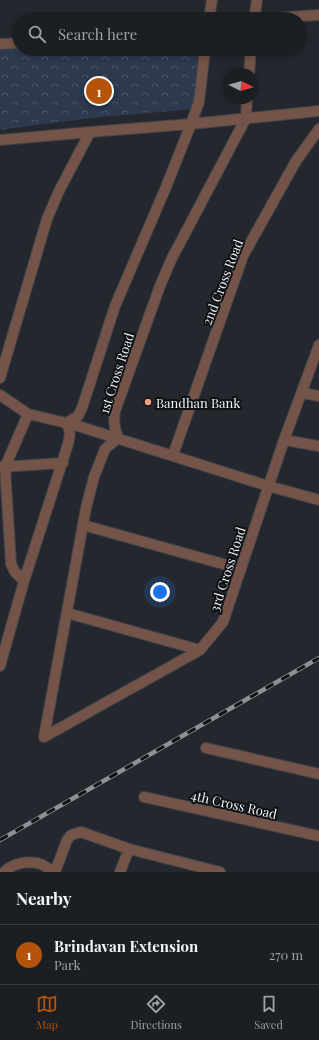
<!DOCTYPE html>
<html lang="en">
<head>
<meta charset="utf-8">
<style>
	:root { --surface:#1b1e22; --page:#282b2f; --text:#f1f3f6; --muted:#a0a2a5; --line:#393c40; --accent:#b45309 }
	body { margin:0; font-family:"Playfair Display",serif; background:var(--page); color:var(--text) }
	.compass { position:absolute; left:223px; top:68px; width:36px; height:36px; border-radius:50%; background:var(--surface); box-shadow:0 2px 6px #0003; rotate:95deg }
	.you { position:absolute; left:160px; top:592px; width:14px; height:14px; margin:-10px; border:3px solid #fff; border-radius:50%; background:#1a73e8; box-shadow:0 0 0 6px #1a73e833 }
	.badge { display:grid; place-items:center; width:26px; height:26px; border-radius:50%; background:var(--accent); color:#fff; font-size:13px; font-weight:700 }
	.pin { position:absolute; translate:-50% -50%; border:2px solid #fff; box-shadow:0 1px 4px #0006 }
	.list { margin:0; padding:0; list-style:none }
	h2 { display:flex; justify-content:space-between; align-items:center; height:52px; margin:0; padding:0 16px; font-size:17px }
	h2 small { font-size:13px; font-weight:400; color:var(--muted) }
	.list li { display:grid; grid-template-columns:26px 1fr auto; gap:12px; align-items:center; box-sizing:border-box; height:60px; padding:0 16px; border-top:1px solid var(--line) }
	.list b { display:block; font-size:15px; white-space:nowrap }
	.list p { margin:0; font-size:13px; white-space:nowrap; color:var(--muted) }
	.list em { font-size:13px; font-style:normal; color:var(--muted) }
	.icon { flex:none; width:22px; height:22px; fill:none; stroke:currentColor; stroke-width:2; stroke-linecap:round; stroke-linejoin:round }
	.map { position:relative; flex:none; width:319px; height:872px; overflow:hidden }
	.search { position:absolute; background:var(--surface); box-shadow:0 2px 6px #0003; left:12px; right:12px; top:12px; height:44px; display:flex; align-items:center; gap:10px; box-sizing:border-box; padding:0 14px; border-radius:22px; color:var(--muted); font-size:15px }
	.sheet { height:112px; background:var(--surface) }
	nav { display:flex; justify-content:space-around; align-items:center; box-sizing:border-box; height:56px; border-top:1px solid var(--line); background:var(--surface); font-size:11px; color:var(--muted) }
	nav a { display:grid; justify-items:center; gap:2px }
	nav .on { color:var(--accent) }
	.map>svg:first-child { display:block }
</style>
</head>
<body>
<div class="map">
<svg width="319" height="872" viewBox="0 0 319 872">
	<defs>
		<pattern id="park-crowns" width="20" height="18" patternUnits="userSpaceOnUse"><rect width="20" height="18" fill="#2c394e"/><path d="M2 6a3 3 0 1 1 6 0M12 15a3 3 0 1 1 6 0" fill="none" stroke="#4b5668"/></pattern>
	</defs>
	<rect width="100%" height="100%" fill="#24282e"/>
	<path fill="url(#park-crowns)" d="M 19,49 L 203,49 L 194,109 L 91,118 L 0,130 L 0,50 Z"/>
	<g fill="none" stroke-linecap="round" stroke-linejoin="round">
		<g stroke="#40444a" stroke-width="12">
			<path id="street" d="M 209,19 L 212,0
				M 254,19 L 257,0
				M 257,19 L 319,15
				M 0,44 L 19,43
				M 249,74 L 251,49
				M 0,140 L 90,132 L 191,124 L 319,111
				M 0,378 L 47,219 L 59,191 L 90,132
				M 302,393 L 319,396
				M 0,395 L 28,414 L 75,425 L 268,486 L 319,500
				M 284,440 L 319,446
				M 173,455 L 243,256 L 296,161 L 319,129
				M 0,467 L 63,463
				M 83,525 L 241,569
				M 24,581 L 15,572 L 11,564 L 5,467 L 28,414
				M 67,613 L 200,650
				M 0,666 L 24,581 L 68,444 C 70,436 71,430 66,423 L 78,416 L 82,408 L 115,306 L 166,187 L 191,124 L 199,102 L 205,49
				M 44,737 L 86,508 L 94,477 L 105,449 L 118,438 C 114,428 113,421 115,411 L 160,286 L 171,260 L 246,118 L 247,98
				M 44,737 L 200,650 L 223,622 L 284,440 L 319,345
				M 206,748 L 319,774
				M 144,797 L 319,836
				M 4,872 C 17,860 40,858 52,872
				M 55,872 L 67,840 L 71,835 L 81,832 L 129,849 L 220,872
				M 120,872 L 129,849"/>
		</g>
		<use href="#street" stroke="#745448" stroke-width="10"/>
		<g stroke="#8d9095" stroke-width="4.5">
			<path id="rail" d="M 0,840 L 319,658"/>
		</g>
		<use href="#rail" stroke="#0f1113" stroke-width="3" stroke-dasharray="9" stroke-linecap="butt"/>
	</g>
	<circle fill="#f2a080" stroke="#0f1113" stroke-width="1.5" cx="148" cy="402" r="4"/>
	<g text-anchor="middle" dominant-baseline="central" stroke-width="4" stroke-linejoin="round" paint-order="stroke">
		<g font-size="13" fill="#eff2f6" stroke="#0f1113">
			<text transform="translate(222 282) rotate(-69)">2nd Cross Road</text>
			<text transform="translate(116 373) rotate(-72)">1st Cross Road</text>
			<text transform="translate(227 569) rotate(-72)">3rd Cross Road</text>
			<text transform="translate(234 804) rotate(13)">4th Cross Road</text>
		</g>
		<g font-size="13" fill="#eff2f6" stroke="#0f1113" text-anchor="start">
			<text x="156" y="402">Bandhan Bank</text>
		</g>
	</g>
</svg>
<svg class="compass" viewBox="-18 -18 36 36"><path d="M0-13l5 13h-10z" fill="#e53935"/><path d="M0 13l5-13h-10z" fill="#a0a2a5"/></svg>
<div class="you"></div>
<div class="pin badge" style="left:99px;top:91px">1</div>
<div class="search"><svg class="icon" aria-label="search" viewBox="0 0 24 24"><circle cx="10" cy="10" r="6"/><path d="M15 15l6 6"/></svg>Search here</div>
</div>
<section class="sheet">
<h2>Nearby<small></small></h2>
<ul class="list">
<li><span class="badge">1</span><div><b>Brindavan Extension</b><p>Park</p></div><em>270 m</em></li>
</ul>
</section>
<nav>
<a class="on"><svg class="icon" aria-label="map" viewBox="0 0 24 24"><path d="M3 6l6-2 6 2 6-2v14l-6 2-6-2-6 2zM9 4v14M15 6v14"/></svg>Map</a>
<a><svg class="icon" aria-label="directions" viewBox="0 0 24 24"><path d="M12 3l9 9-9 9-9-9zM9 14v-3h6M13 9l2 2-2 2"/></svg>Directions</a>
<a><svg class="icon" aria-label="saved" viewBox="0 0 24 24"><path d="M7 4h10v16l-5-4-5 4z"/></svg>Saved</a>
</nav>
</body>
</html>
